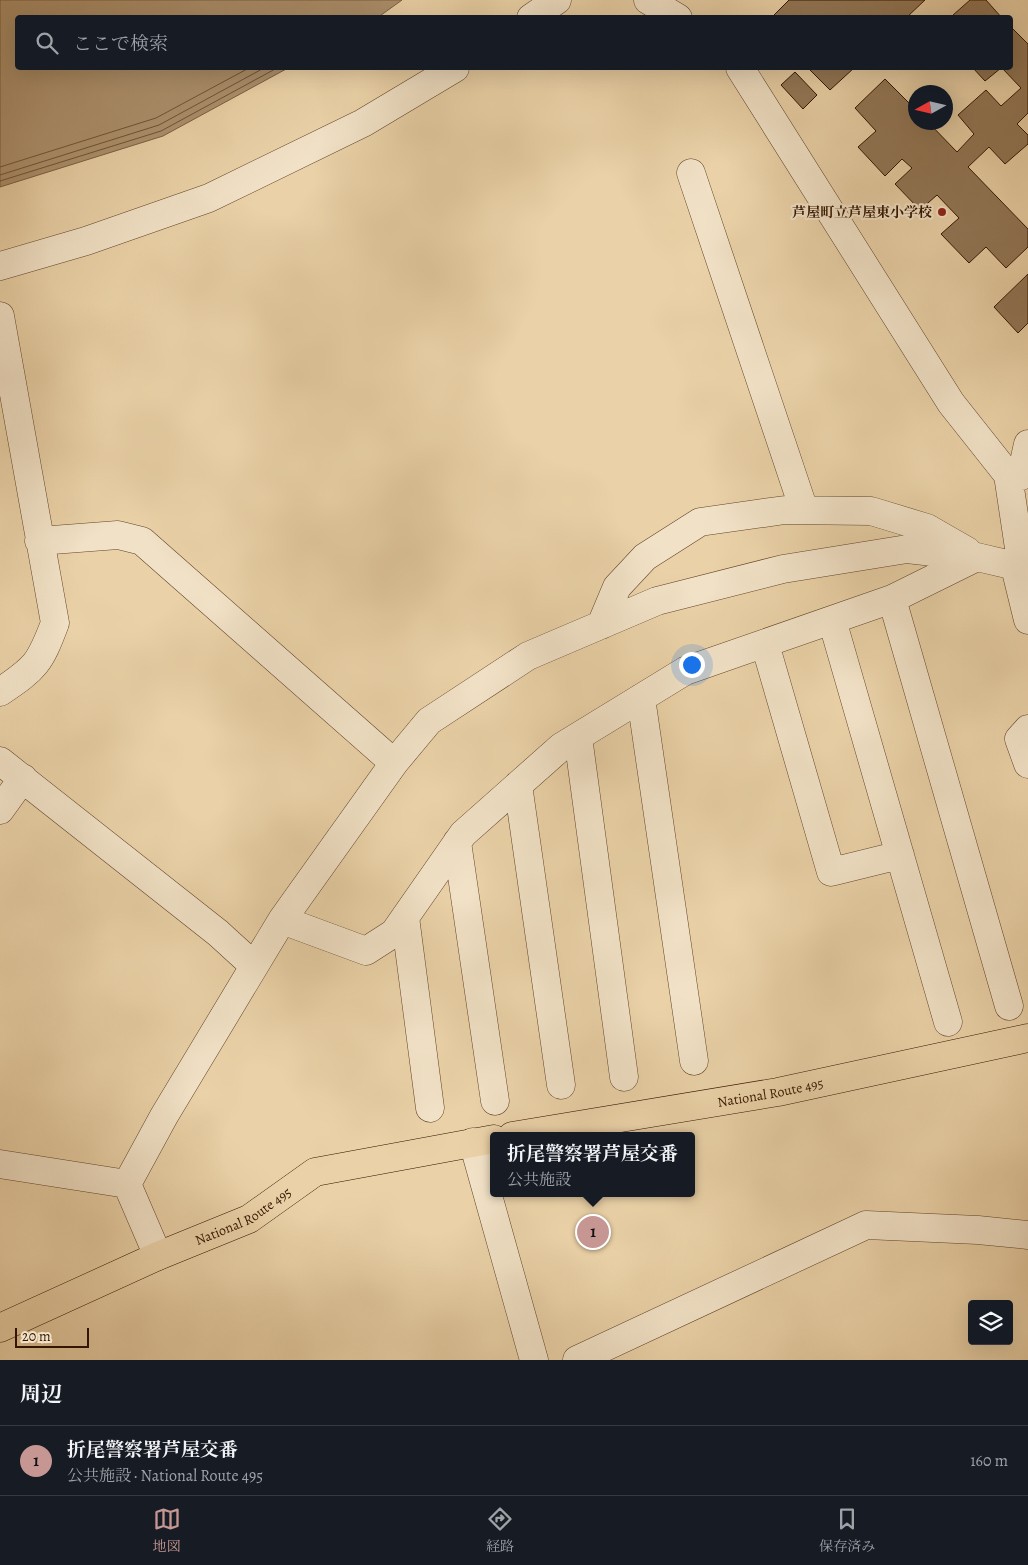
<!DOCTYPE html>
<html lang="ja">
<head>
<meta charset="utf-8">
<style>
	:root { --surface:#171b24; --page:#20242c; --text:#f1f3f6; --muted:#9ea1a6; --line:#363941; --accent:#c59692 }
	body { margin:0; font-family:Alegreya,"Noto Serif JP",serif; background:var(--page); color:var(--text) }
	.controls { position:absolute; right:15px; bottom:15px; display:grid; overflow:hidden; border-radius:5px; box-shadow:0 5px 20px #0002 }
	.controls button { width:45px; height:45px; display:grid; place-items:center; padding:0; border:0; border-bottom:1px solid var(--line); background:var(--surface); color:var(--text); font:25px sans-serif }
	.compass { position:absolute; left:908px; top:85px; width:45px; height:45px; border-radius:50%; background:var(--surface); box-shadow:0 5px 20px #0002; rotate:262deg }
	.scale { position:absolute; left:15px; bottom:12px; width:74px; box-sizing:border-box; padding-left:5px; border:2px solid #331500; border-top:0; font-size:14px; line-height:18px; white-space:nowrap; color:#331500; -webkit-text-stroke:4px #f1e1c6; paint-order:stroke }
	.you { position:absolute; left:691px; top:664px; width:18px; height:18px; margin:-12px; border:4px solid #fff; border-radius:50%; background:#1a73e8; box-shadow:0 0 0 8px #1a73e833 }
	.badge { display:grid; place-items:center; width:32px; height:32px; border-radius:50%; background:var(--accent); color:#111; font-size:16px; font-weight:700 }
	.pin { position:absolute; translate:-50% -50%; border:2px solid #fff; box-shadow:0 1px 5px #0006 }
	.popup { position:absolute; left:490px; top:1132px; width:205px; height:65px; box-sizing:border-box; display:grid; place-content:center; border-radius:5px; background:var(--surface); filter:drop-shadow(0 1px 4px #0005); font-size:16px; white-space:nowrap; color:var(--muted) }
	.popup b { font-size:19px; color:var(--text) }
	.popup::after { content:''; position:absolute; left:50%; top:100%; margin-left:-10px; border:10px solid transparent; border-top-color:var(--surface) }
	.list { margin:0; padding:0; list-style:none }
	h2 { display:flex; justify-content:space-between; align-items:center; height:65px; margin:0; padding:0 20px; font-size:21px }
	h2 small { font-size:16px; font-weight:400; color:var(--muted) }
	.list li { display:grid; grid-template-columns:32px 1fr auto; gap:15px; align-items:center; box-sizing:border-box; height:70px; padding:0 20px; border-top:1px solid var(--line) }
	.list b { display:block; font-size:19px; white-space:nowrap }
	.list p { margin:0; font-size:16px; white-space:nowrap; color:var(--muted) }
	.list em { font-size:16px; font-style:normal; color:var(--muted) }
	.icon { flex:none; width:28px; height:28px; fill:none; stroke:currentColor; stroke-width:2; stroke-linecap:round; stroke-linejoin:round }
	.map { position:relative; flex:none; width:1028px; height:1360px; overflow:hidden }
	.search { position:absolute; background:var(--surface); box-shadow:0 5px 20px #0002; left:15px; right:15px; top:15px; height:55px; display:flex; align-items:center; gap:12px; box-sizing:border-box; padding:0 18px; border-radius:5px; color:var(--muted); font-size:19px }
	.sheet { height:135px; background:var(--surface) }
	nav { display:flex; justify-content:space-around; align-items:center; box-sizing:border-box; height:70px; border-top:1px solid var(--line); background:var(--surface); font-size:14px; color:var(--muted) }
	nav a { display:grid; justify-items:center; gap:2px }
	nav .on { color:var(--accent) }
	.map>svg:first-child { display:block }
</style>
</head>
<body>
<div class="map">
<svg width="1028" height="1360" viewBox="0 0 1028 1360">
	<rect width="100%" height="100%" fill="#ead1a7"/>
	<filter id="stains"><feTurbulence type="fractalNoise" baseFrequency=".004" numOctaves="4"/><feColorMatrix values="0 0 0 0 .2 0 0 0 0 .09 0 0 0 0 .02 0 0 0 .5 -.17"/></filter>
	<radialGradient id="worn" r=".72"><stop offset=".6" stop-color="#630" stop-opacity="0"/><stop offset="1" stop-color="#630" stop-opacity=".3"/></radialGradient>
	<path fill="#ac916e" stroke="#7c5f42" d="M 0,0 L 402,0 L 377,18 L 18,18 L 18,68 L 288,68 L 163,136 L 0,187 Z"/>
	<g fill="none" stroke-linecap="round" stroke-linejoin="round">
		<path stroke="#705337" stroke-width="1" d="M 0,167 L 156,118 L 249,68
			M 0,175 L 159,125 L 264,68
			M 0,181 L 161,131 L 277,68"/>
	</g>
	<path fill="#927757" stroke="#331500" d="M 789,0 L 925,0 L 906,18 L 771,18 Z
		M 970,0 L 986,0 L 1002,18 L 955,18 L 953,15 Z
		M 1010,26 L 1028,44 L 1028,113 L 1017,124 L 1028,135 L 1028,144 L 1005,164 L 989,147 L 968,167 L 1028,229 L 1028,247 L 1006,268 L 986,247 L 969,263 L 941,234 L 959,218 L 937,195 L 920,210 L 895,184 L 912,168 L 902,159 L 885,176 L 858,147 L 876,131 L 855,108 L 885,79 L 916,110 L 916,122 L 928,122 L 957,152 L 974,134 L 958,115 L 986,90 L 1001,106 L 1021,88 L 1002,68 L 1010,68 Z
		M 808,68 L 854,68 L 830,90 Z
		M 973,68 L 1001,68 L 985,81 Z
		M 795,72 L 817,95 L 803,109 L 781,85 Z
		M 1028,274 L 1028,323 L 1018,333 L 994,307 Z"/>
	<g fill="none" stroke-linecap="round" stroke-linejoin="round">
		<g stroke="#61442a" stroke-width="29">
			<path id="minor" d="M 648,0 L 678,18
				M 531,18 L 557,0
				M 740,68 L 951,403 L 1008,475 L 1022,568
				M 691,173 L 804,510
				M 0,266 L 86,241 L 209,198 L 363,123 L 455,68
				M 0,316 L 55,623 C 40,663 36,668 0,692
				M 1021,476 L 1028,444
				M 39,541 L 118,535 L 142,541 L 394,763
				M 977,557 L 892,599 L 1009,1006
				M 1015,567 L 1028,620
				M 832,620 L 948,1022
				M 601,625 L 617,587 L 645,557 L 700,522 L 785,510 L 871,511 L 927,528 L 967,551
				M 765,644 L 831,872 L 900,855
				M 641,698 L 694,1061
				M 1028,729 L 1019,739 L 1028,764
				M 578,737 L 624,1077
				M 0,761 L 218,933 L 253,965
				M 518,785 L 561,1085
				M 0,810 L 23,778
				M 457,842 L 495,1101
				M 405,917 L 430,1108
				M 282,920 L 366,951 L 394,933 L 463,834 L 561,747 L 685,671 L 892,599
				M 473,1142 L 534,1360
				M 0,1164 L 127,1184
				M 127,1184 L 164,1116 L 282,920 L 394,763 L 429,721 L 528,656 L 657,601 L 783,569 L 907,549 L 977,557 L 1028,569
				M 127,1184 L 158,1256
				M 577,1360 L 866,1225 L 978,1230 L 1028,1235"/>
		</g>
		<g stroke="#331500" stroke-width="29">
			<g id="highway">
				<path id="s1" d="M 512,1136 L 778,1092 L 1028,1038"/>
				<path id="s2" d="M 0,1328 L 158,1256 L 249,1219 L 315,1172 L 494,1139"/>
			</g>
		</g>
		<use href="#minor" stroke="#f1e1c6" stroke-width="28"/>
		<use href="#highway" stroke="#ead1a7" stroke-width="28"/>
	</g>
	<circle fill="#8f2418" stroke="#f1e1c6" stroke-width="2" cx="942" cy="212" r="5"/>
	<g text-anchor="middle" dominant-baseline="central" stroke-width="4" stroke-linejoin="round" paint-order="stroke">
		<g font-size="14" font-weight="bold" fill="#331500" stroke="#f1e1c6" text-anchor="end">
			<text x="932" y="212">芦屋町立芦屋東小学校</text>
		</g>
		<g font-size="14" fill="#331500" stroke="#f1e1c6">
			<text stroke="none"><textPath href="#s1" startOffset="262">National Route 495</textPath></text>
			<text stroke="none"><textPath href="#s2" startOffset="268">National Route 495</textPath></text>
		</g>
	</g>
	<rect width="100%" height="100%" filter="url(#stains)"/>
	<rect width="100%" height="100%" fill="url(#worn)"/>
</svg>
<div class="controls">
<button><svg class="icon" aria-label="layers" viewBox="0 0 24 24"><path d="M12 4l9 5-9 5-9-5zM3 14l9 5 9-5"/></svg></button>
</div>
<svg class="compass" viewBox="-18 -18 36 36"><path d="M0-13l5 13h-10z" fill="#e53935"/><path d="M0 13l5-13h-10z" fill="#9ea1a6"/></svg>
<div class="scale">20 m</div>
<div class="you"></div>
<div class="pin badge" style="left:593px;top:1232px">1</div>
<div class="popup"><b>折尾警察署芦屋交番</b>公共施設</div>
<div class="search"><svg class="icon" aria-label="search" viewBox="0 0 24 24"><circle cx="10" cy="10" r="6"/><path d="M15 15l6 6"/></svg>ここで検索</div>
</div>
<section class="sheet">
<h2>周辺<small></small></h2>
<ul class="list">
<li><span class="badge">1</span><div><b>折尾警察署芦屋交番</b><p>公共施設 · National Route 495</p></div><em>160 m</em></li>
</ul>
</section>
<nav>
<a class="on"><svg class="icon" aria-label="map" viewBox="0 0 24 24"><path d="M3 6l6-2 6 2 6-2v14l-6 2-6-2-6 2zM9 4v14M15 6v14"/></svg>地図</a>
<a><svg class="icon" aria-label="directions" viewBox="0 0 24 24"><path d="M12 3l9 9-9 9-9-9zM9 14v-3h6M13 9l2 2-2 2"/></svg>経路</a>
<a><svg class="icon" aria-label="saved" viewBox="0 0 24 24"><path d="M7 4h10v16l-5-4-5 4z"/></svg>保存済み</a>
</nav>
</body>
</html>
